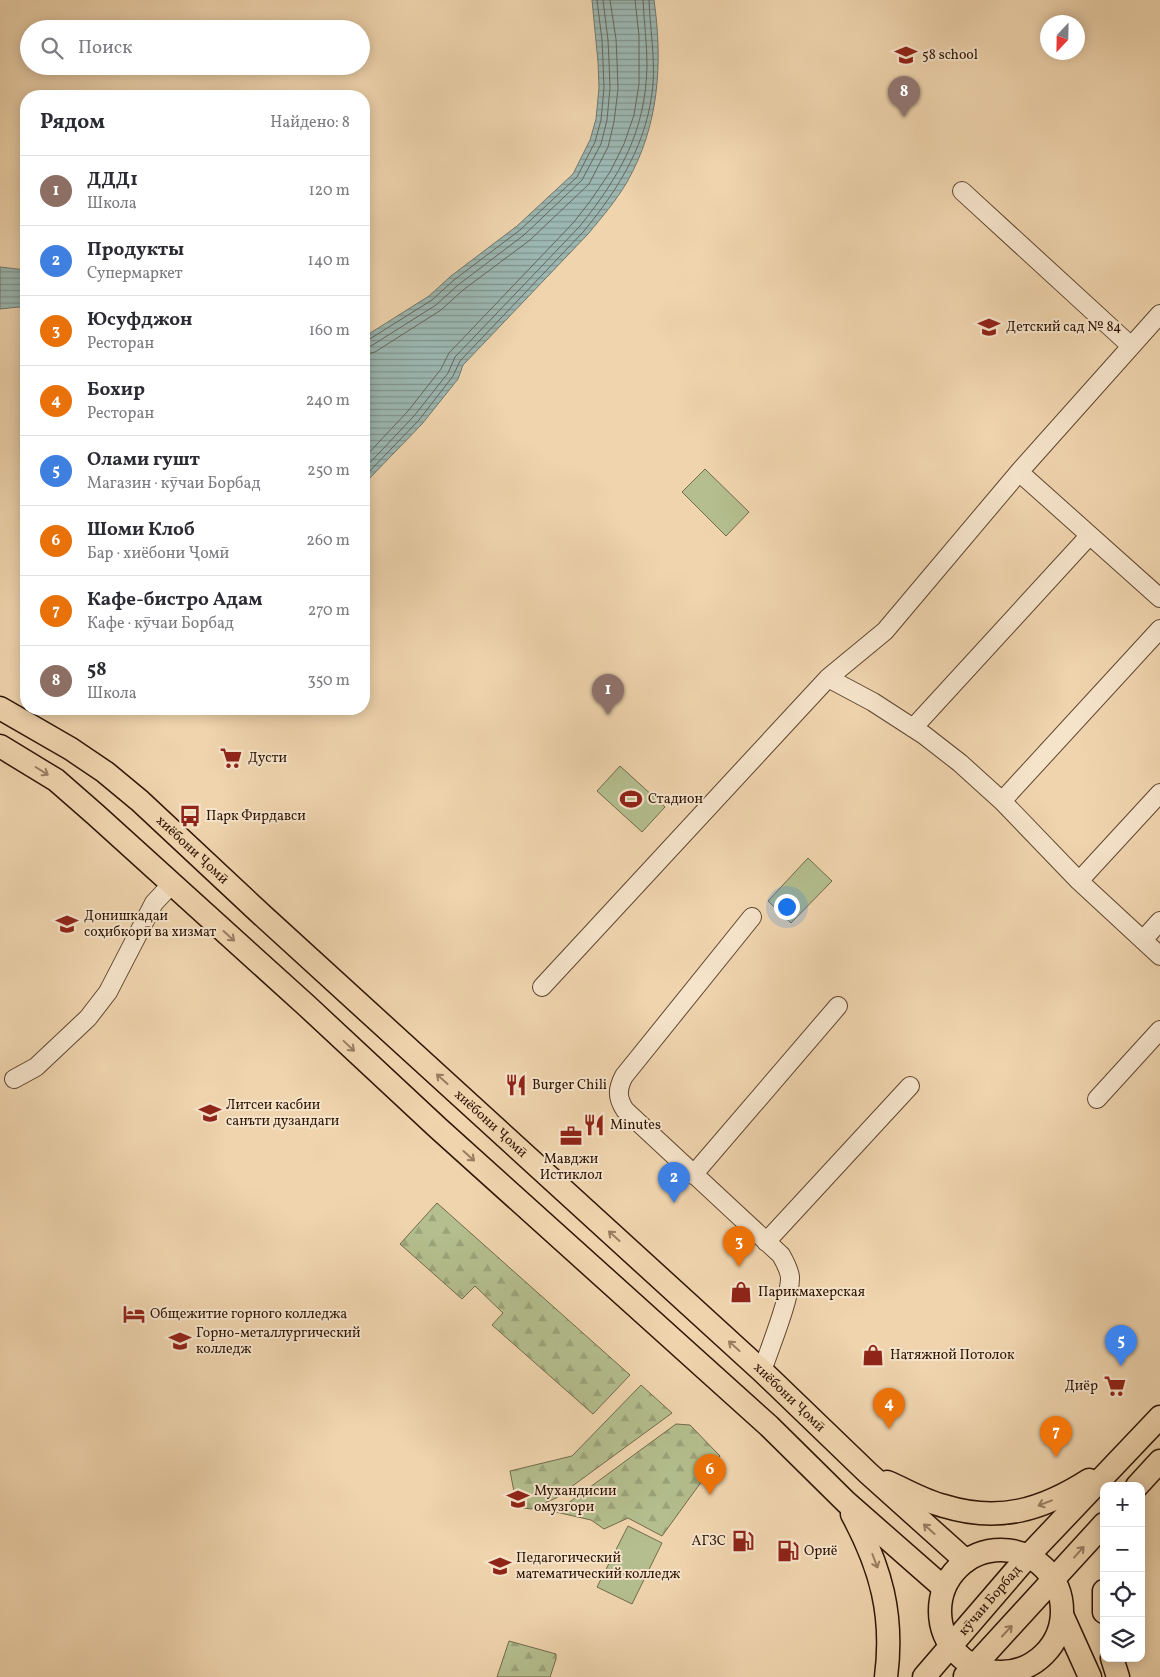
<!DOCTYPE html>
<html lang="ru">
<head>
<meta charset="utf-8">
<style>
	:root { --surface:#fff; --page:#f7f7f7; --text:#2b2b33; --muted:#7c7c81; --line:#e1e1e2; --accent:#1a73e8 }
	body { margin:0; font-family:Vollkorn,serif; background:var(--page); color:var(--text) }
	.controls { position:absolute; right:15px; bottom:15px; display:grid; overflow:hidden; border-radius:10px; box-shadow:0 2px 12px #0003 }
	.controls button { width:45px; height:45px; display:grid; place-items:center; padding:0; border:0; border-bottom:1px solid var(--line); background:var(--surface); color:var(--text); font:25px sans-serif }
	.compass { position:absolute; left:1040px; top:15px; width:45px; height:45px; border-radius:50%; background:var(--surface); box-shadow:0 2px 12px #0003; rotate:202deg }
	.you { position:absolute; left:786px; top:906px; width:18px; height:18px; margin:-12px; border:4px solid #fff; border-radius:50%; background:#1a73e8; box-shadow:0 0 0 8px #1a73e833 }
	.badge { display:grid; place-items:center; width:32px; height:32px; border-radius:50%; background:var(--accent); color:#fff; font-size:16px; font-weight:700 }
	.pin { position:absolute; translate:-50% -41px; filter:drop-shadow(0 1px 2px #0008) }
	.pin::after { content:''; position:absolute; top:26px; width:18px; height:15px; background:inherit; clip-path:polygon(0 0,100% 0,50% 100%) }
	.list { margin:0; padding:0; list-style:none }
	h2 { display:flex; justify-content:space-between; align-items:center; height:65px; margin:0; padding:0 20px; font-size:21px }
	h2 small { font-size:16px; font-weight:400; color:var(--muted) }
	.list li { display:grid; grid-template-columns:32px 1fr auto; gap:15px; align-items:center; box-sizing:border-box; height:70px; padding:0 20px; border-top:1px solid var(--line) }
	.list b { display:block; font-size:19px; white-space:nowrap }
	.list p { margin:0; font-size:16px; white-space:nowrap; color:var(--muted) }
	.list em { font-size:16px; font-style:normal; color:var(--muted) }
	.icon { flex:none; width:28px; height:28px; fill:none; stroke:currentColor; stroke-width:2; stroke-linecap:round; stroke-linejoin:round }
	.map { position:relative; flex:none; width:1160px; height:1677px; overflow:hidden }
	.search { position:absolute; background:var(--surface); box-shadow:0 2px 12px #0003; left:20px; top:20px; width:350px; height:55px; display:flex; align-items:center; gap:12px; box-sizing:border-box; padding:0 18px; border-radius:28px; color:var(--muted); font-size:19px }
	.panel { position:absolute; background:var(--surface); box-shadow:0 2px 12px #0003; left:20px; top:90px; width:350px; height:625px; border-radius:20px }
	.map>svg:first-child { display:block }
</style>
</head>
<body>
<div class="map">
<svg width="1160" height="1677" viewBox="0 0 1160 1677">
	<defs>
		<pattern id="forest-firs" width="22" height="20" patternUnits="userSpaceOnUse" patternTransform="scale(1.25)"><rect width="22" height="20" fill="#b4be8e"/><path d="M5 1l3.5 6h-7zM16 11l3.5 6h-7z" fill="#9ba379"/></pattern>
		<pattern id="water-rules" width="6" height="5" patternUnits="userSpaceOnUse" patternTransform="scale(1.25)"><rect width="6" height="5" fill="#9cb7b2"/><path d="M0 2.5h6" fill="none" stroke="#80948f"/></pattern>
	</defs>
	<rect width="100%" height="100%" fill="#efd4ad"/>
	<filter id="stains"><feTurbulence type="fractalNoise" baseFrequency=".004" numOctaves="4"/><feColorMatrix values="0 0 0 0 .2 0 0 0 0 .09 0 0 0 0 .02 0 0 0 .5 -.17"/></filter>
	<radialGradient id="worn" r=".72"><stop offset=".6" stop-color="#630" stop-opacity="0"/><stop offset="1" stop-color="#630" stop-opacity=".3"/></radialGradient>
	<path fill="#b4be8e" stroke="#726a4a" d="M 705,469 L 749,512 L 726,536 L 682,492 Z
		M 620,766 L 665,807 L 642,832 L 597,791 Z
		M 808,858 L 832,881 L 791,923 L 768,901 Z
		M 628,1526 L 662,1543 L 632,1604 L 597,1587 Z"/>
	<path fill="url(#forest-firs)" stroke="#726a4a" d="M 437,1203 L 630,1375 L 593,1414 L 492,1325 L 503,1313 L 475,1286 L 462,1299 L 400,1244 Z
		M 641,1385 L 672,1413 L 556,1498 L 531,1509 L 517,1507 L 510,1471 L 572,1456 Z
		M 676,1424 L 690,1425 L 720,1456 L 662,1536 L 628,1518 L 604,1529 L 591,1520 L 556,1512 Z
		M 509,1641 L 556,1654 L 556,1659 L 550,1677 L 497,1677 Z"/>
	<path fill="url(#water-rules)" stroke="#70776e" d="M 592,0 L 654,0 C 663,63 659,126 627,182 C 616,201 602,217 588,234 L 463,365 L 458,379 L 422,424 L 364,484 L 364,337 L 429,296 L 451,276 L 517,226 L 573,174 L 590,140 L 596,119 L 599,88 L 598,62 Z
		M 0,267 L 26,270 L 26,308 L 18,307 L 0,309 Z"/>
	<g fill="none" stroke-linecap="round" stroke-linejoin="round">
		<path stroke="#66665c" stroke-width="1" d="M 364,341 L 368,340 L 432,300 L 454,280 L 520,230 L 577,177 L 595,142 L 601,120 L 604,88 L 603,62 L 602,40 L 597,0
			M 364,347 L 371,346 L 436,305 L 458,285 L 524,235 L 582,180 L 601,144 L 607,120 L 610,88 L 609,61 L 608,40 L 603,0
			M 364,355 L 375,352 L 441,310 L 463,290 L 530,240 L 589,184 L 608,147 L 614,122 L 618,89 L 617,61 L 616,39 L 610,0
			M 364,458 L 408,411 L 441,369 L 449,353 L 574,222 L 591,200 L 610,172 L 624,144 L 634,115 L 639,84 L 639,36 L 635,0
			M 364,469 L 414,416 L 448,373 L 455,357 L 580,226 C 620,176 646,131 647,65 C 647,43 644,22 643,0
			M 364,477 L 419,420 L 453,376 L 460,361 L 584,231 C 620,187 648,142 653,84 C 655,56 650,28 649,0"/>
		<g stroke="#5f4630" stroke-width="20">
			<path id="minor" d="M 962,191 L 1131,346
				M 1019,472 L 1160,598
				M 828,678 L 873,702 L 924,735 L 960,763 L 1002,801 L 1079,881 L 1160,956
				M 913,728 L 1089,536
				M 1002,801 L 1160,629
				M 1079,881 L 1160,793
				M 752,917 L 624,1076 C 617,1089 617,1098 625,1110 L 781,1255 C 785,1262 789,1269 790,1277 C 791,1297 769,1350 762,1371
				M 1143,940 L 1160,921
				M 542,987 L 828,678 L 885,631 L 1019,472 L 1160,314
				M 14,1079 L 36,1067 L 88,1018 L 108,992 L 154,903 L 168,888
				M 1097,1099 L 1160,1030
				M 693,1175 L 838,1006
				M 766,1242 L 910,1086"/>
		</g>
		<g stroke="#2f1607" stroke-width="25">
			<g id="major">
				<path id="s1" d="M 0,708 L 71,749 L 105,772 L 140,801 L 262,915 L 762,1371 L 868,1473 L 966,1561"/>
				<path d="M 0,746 L 56,780 L 96,815 L 307,1006 L 438,1128 L 769,1426 L 846,1502 L 944,1588"/>
				<path d="M 887,1482 C 906,1490 924,1501 944,1506 C 999,1523 1042,1510 1089,1480"/>
				<path d="M 1137,1486 L 1160,1461"/>
				<path d="M 852,1514 C 881,1568 894,1615 886,1677"/>
				<circle cx="1001" cy="1611" r="61"/>
				<path d="M 1104,1591 L 1104,1612"/>
				<path d="M 1063,1617 L 1090,1677"/>
				<path d="M 1112,1658 L 1118,1677"/>
				<path d="M 965,1676 L 1104,1524"/>
				<path id="s2" d="M 924,1677 L 1029,1555 L 1160,1417"/>
			</g>
		</g>
		<use href="#minor" stroke="#f5e3ca" stroke-width="18"/>
		<use href="#major" stroke="#efd4ad" stroke-width="22"/>
	</g>
	<defs><path id="oneway-shaft" d="M-6 0H5M1.5-3L5.5 0L1.5 3" fill="none" stroke-width="1.6" stroke-linecap="round" stroke-linejoin="round" transform="scale(1.25)"/></defs>
	<g stroke="#997e62">
		<use href="#oneway-shaft" transform="translate(42 771) rotate(32)"/>
		<use href="#oneway-shaft" transform="translate(229 936) rotate(42)"/>
		<use href="#oneway-shaft" transform="translate(349 1046) rotate(43)"/>
		<use href="#oneway-shaft" transform="translate(442 1079) rotate(-138)"/>
		<use href="#oneway-shaft" transform="translate(469 1156) rotate(42)"/>
		<use href="#oneway-shaft" transform="translate(614 1236) rotate(-138)"/>
		<use href="#oneway-shaft" transform="translate(734 1346) rotate(-138)"/>
		<use href="#oneway-shaft" transform="translate(1045 1503) rotate(159)"/>
		<use href="#oneway-shaft" transform="translate(929 1529) rotate(-138)"/>
		<use href="#oneway-shaft" transform="translate(1079 1552) rotate(-48)"/>
		<use href="#oneway-shaft" transform="translate(875 1561) rotate(69)"/>
		<use href="#oneway-shaft" transform="translate(1007 1631) rotate(-47)"/>
	</g>
	<defs>
		<g id="school-bare" transform="scale(1.725)"><path d="M0-5L7-2L0 1L-7-2ZM-4 1L0 2.5L4 1V4Q0 6-4 4Z" fill="#8f2418" stroke="#f5e3ca" stroke-width="2.5" paint-order="stroke"/></g>
		<g id="supermarket-bare" transform="scale(1.725)"><path d="M-6-5.5h2.5l.6 2H6L4.5 2H-2.5L-4.4-4H-6ZM-1.5 3.2a1.3 1.3 0 1 0 .1 0ZM3 3.2a1.3 1.3 0 1 0 .1 0Z" fill="#8f2418" stroke="#f5e3ca" stroke-width="2.5" paint-order="stroke"/></g>
		<g id="stadium-bare" transform="scale(1.725)"><path d="M0-5a6.5 5 0 1 0 0 10a6.5 5 0 1 0 0-10ZM-3.5-1.8h7v3.6h-7Z" fill="#8f2418" stroke="#f5e3ca" stroke-width="2.5" paint-order="stroke"/></g>
		<g id="bus-bare" transform="scale(1.725)"><path d="M-5-6H5V4H4V6H2V4H-2V6H-4V4H-5ZM-3.5-4V0h7V-4ZM-3.5 1.2v1.5H-2V1.2ZM2 1.2v1.5H3.5V1.2Z" fill="#8f2418" stroke="#f5e3ca" stroke-width="2.5" paint-order="stroke"/></g>
		<g id="university-bare" transform="scale(1.725)"><path d="M0-5L7-2L0 1L-7-2ZM-4 1L0 2.5L4 1V4Q0 6-4 4Z" fill="#8f2418" stroke="#f5e3ca" stroke-width="2.5" paint-order="stroke"/></g>
		<g id="restaurant-bare" transform="scale(1.725)"><path d="M-5-6h1v4h1v-4h1v4h1v-4h1v5L-1.5 .5V6h-2V.5L-5-1ZM5-6V6H3V1.5H1.5Q1.5-4 5-6Z" fill="#8f2418" stroke="#f5e3ca" stroke-width="2.5" paint-order="stroke"/></g>
		<g id="office-bare" transform="scale(1.725)"><path d="M-6-3h4V-5.5h4V-3h4V5H-6ZM-1-4.5V-3h2v-1.5ZM-6 0V1H6V0Z" fill="#8f2418" stroke="#f5e3ca" stroke-width="2.5" paint-order="stroke"/></g>
		<g id="shop-bare" transform="scale(1.725)"><path d="M-5-2.5h2.3a2.7 3.5 0 0 1 5.4 0H5L5.5 6h-11ZM-1.5-2.5h3a1.5 2.3 0 0 0-3 0Z" fill="#8f2418" stroke="#f5e3ca" stroke-width="2.5" paint-order="stroke"/></g>
		<g id="hotel-bare" transform="scale(1.725)"><path d="M-6-4.5h1.5V1H6V5H4.5V3h-9V5H-6ZM-4 0a1.8 1.8 0 1 1 3.6 0ZM.5 0V-2.5h3Q6-2.5 6 0Z" fill="#8f2418" stroke="#f5e3ca" stroke-width="2.5" paint-order="stroke"/></g>
		<g id="fuel-bare" transform="scale(1.725)"><path d="M-5.5-6h7V0h2V4h1.3V-2.5L3-4.5l.8-.8L6-3V5H2.5V1h-1V6h-7ZM-4.2-4.7v3.2H.2V-4.7Z" fill="#8f2418" stroke="#f5e3ca" stroke-width="2.5" paint-order="stroke"/></g>
	</defs>
	<g fill-rule="evenodd">
		<use href="#school-bare" x="906" y="55"/>
		<use href="#school-bare" x="989" y="327"/>
		<use href="#supermarket-bare" x="231" y="758"/>
		<use href="#stadium-bare" x="631" y="799"/>
		<use href="#bus-bare" x="190" y="816"/>
		<use href="#university-bare" x="67" y="924"/>
		<use href="#restaurant-bare" x="516" y="1085"/>
		<use href="#university-bare" x="210" y="1113"/>
		<use href="#restaurant-bare" x="594" y="1125"/>
		<use href="#office-bare" x="571" y="1136"/>
		<use href="#shop-bare" x="741" y="1292"/>
		<use href="#hotel-bare" x="134" y="1314"/>
		<use href="#university-bare" x="180" y="1341"/>
		<use href="#shop-bare" x="873" y="1355"/>
		<use href="#supermarket-bare" x="1115" y="1386"/>
		<use href="#university-bare" x="518" y="1499"/>
		<use href="#fuel-bare" x="743" y="1541"/>
		<use href="#fuel-bare" x="788" y="1551"/>
		<use href="#university-bare" x="500" y="1566"/>
	</g>
	<g text-anchor="middle" dominant-baseline="central" stroke-width="4" stroke-linejoin="round" paint-order="stroke">
		<g font-size="14" fill="#2f1607" stroke="#f5e3ca" text-anchor="start">
			<text x="922" y="55">58 school</text>
			<text x="1006" y="327">Детский сад № 84</text>
			<text x="248" y="758">Дусти</text>
			<text x="648" y="799">Стадион</text>
			<text x="206" y="816">Парк Фирдавси</text>
			<text x="84" y="916">Донишкадаи<tspan x="84" dy="16">соҳибкорӣ ва хизмат</tspan></text>
			<text x="532" y="1085">Burger Chili</text>
			<text x="226" y="1105">Литсеи касбии<tspan x="226" dy="16">санъти дузандаги</tspan></text>
			<text x="610" y="1125">Minutes</text>
			<text x="571" y="1159" text-anchor="middle">Мавджи<tspan x="571" dy="16">Истиклол</tspan></text>
			<text x="758" y="1292">Парикмахерская</text>
			<text x="150" y="1314">Общежитие горного колледжа</text>
			<text x="196" y="1333">Горно-металлургический<tspan x="196" dy="16">колледж</tspan></text>
			<text x="890" y="1355">Натяжной Потолок</text>
			<text x="1098" y="1386" text-anchor="end">Диëр</text>
			<text x="534" y="1491">Мухандисии<tspan x="534" dy="16">омузгори</tspan></text>
			<text x="726" y="1541" text-anchor="end">АГЗС</text>
			<text x="804" y="1551">Ориё</text>
			<text x="516" y="1558">Педагогический<tspan x="516" dy="16">математический колледж</tspan></text>
		</g>
		<g font-size="14" fill="#2f1607" stroke="#f5e3ca">
			<text stroke="none"><textPath href="#s1" startOffset="240">хиёбони Ҷомӣ</textPath></text>
			<text stroke="none"><textPath href="#s1" startOffset="645">хиёбони Ҷомӣ</textPath></text>
			<text stroke="none"><textPath href="#s1" startOffset="1050">хиёбони Ҷомӣ</textPath></text>
			<text stroke="none"><textPath href="#s2" startOffset="101">кӯчаи Борбад</textPath></text>
		</g>
	</g>
	<rect width="100%" height="100%" filter="url(#stains)"/>
	<rect width="100%" height="100%" fill="url(#worn)"/>
</svg>
<div class="controls">
<button>+</button>
<button>−</button>
<button><svg class="icon" aria-label="locate" viewBox="0 0 24 24"><circle cx="12" cy="12" r="6"/><path d="M12 2v4M12 18v4M2 12h4M18 12h4"/></svg></button>
<button><svg class="icon" aria-label="layers" viewBox="0 0 24 24"><path d="M12 4l9 5-9 5-9-5zM3 14l9 5 9-5"/></svg></button>
</div>
<svg class="compass" viewBox="-18 -18 36 36"><path d="M0-13l5 13h-10z" fill="#e53935"/><path d="M0 13l5-13h-10z" fill="#7c7c81"/></svg>
<div class="you"></div>
<div class="pin badge" style="left:608px;top:715px;background:#8d6e63">1</div>
<div class="pin badge" style="left:674px;top:1203px;background:#3f7fe0">2</div>
<div class="pin badge" style="left:739px;top:1267px;background:#e8710a">3</div>
<div class="pin badge" style="left:889px;top:1429px;background:#e8710a">4</div>
<div class="pin badge" style="left:1121px;top:1366px;background:#3f7fe0">5</div>
<div class="pin badge" style="left:710px;top:1495px;background:#e8710a">6</div>
<div class="pin badge" style="left:1056px;top:1457px;background:#e8710a">7</div>
<div class="pin badge" style="left:904px;top:117px;background:#8d6e63">8</div>
<div class="search"><svg class="icon" aria-label="search" viewBox="0 0 24 24"><circle cx="10" cy="10" r="6"/><path d="M15 15l6 6"/></svg>Поиск</div>
<section class="panel">
<h2>Рядом<small>Найдено: 8</small></h2>
<ul class="list">
<li><span class="badge" style="background:#8d6e63">1</span><div><b>ДДД1</b><p>Школа</p></div><em>120 m</em></li>
<li><span class="badge" style="background:#3f7fe0">2</span><div><b>Продукты</b><p>Супермаркет</p></div><em>140 m</em></li>
<li><span class="badge" style="background:#e8710a">3</span><div><b>Юсуфджон</b><p>Ресторан</p></div><em>160 m</em></li>
<li><span class="badge" style="background:#e8710a">4</span><div><b>Бохир</b><p>Ресторан</p></div><em>240 m</em></li>
<li><span class="badge" style="background:#3f7fe0">5</span><div><b>Олами гушт</b><p>Магазин · кӯчаи Борбад</p></div><em>250 m</em></li>
<li><span class="badge" style="background:#e8710a">6</span><div><b>Шоми Клоб</b><p>Бар · хиёбони Ҷомӣ</p></div><em>260 m</em></li>
<li><span class="badge" style="background:#e8710a">7</span><div><b>Кафе-бистро Адам</b><p>Кафе · кӯчаи Борбад</p></div><em>270 m</em></li>
<li><span class="badge" style="background:#8d6e63">8</span><div><b>58</b><p>Школа</p></div><em>350 m</em></li>
</ul>
</section>
</div>
</body>
</html>
